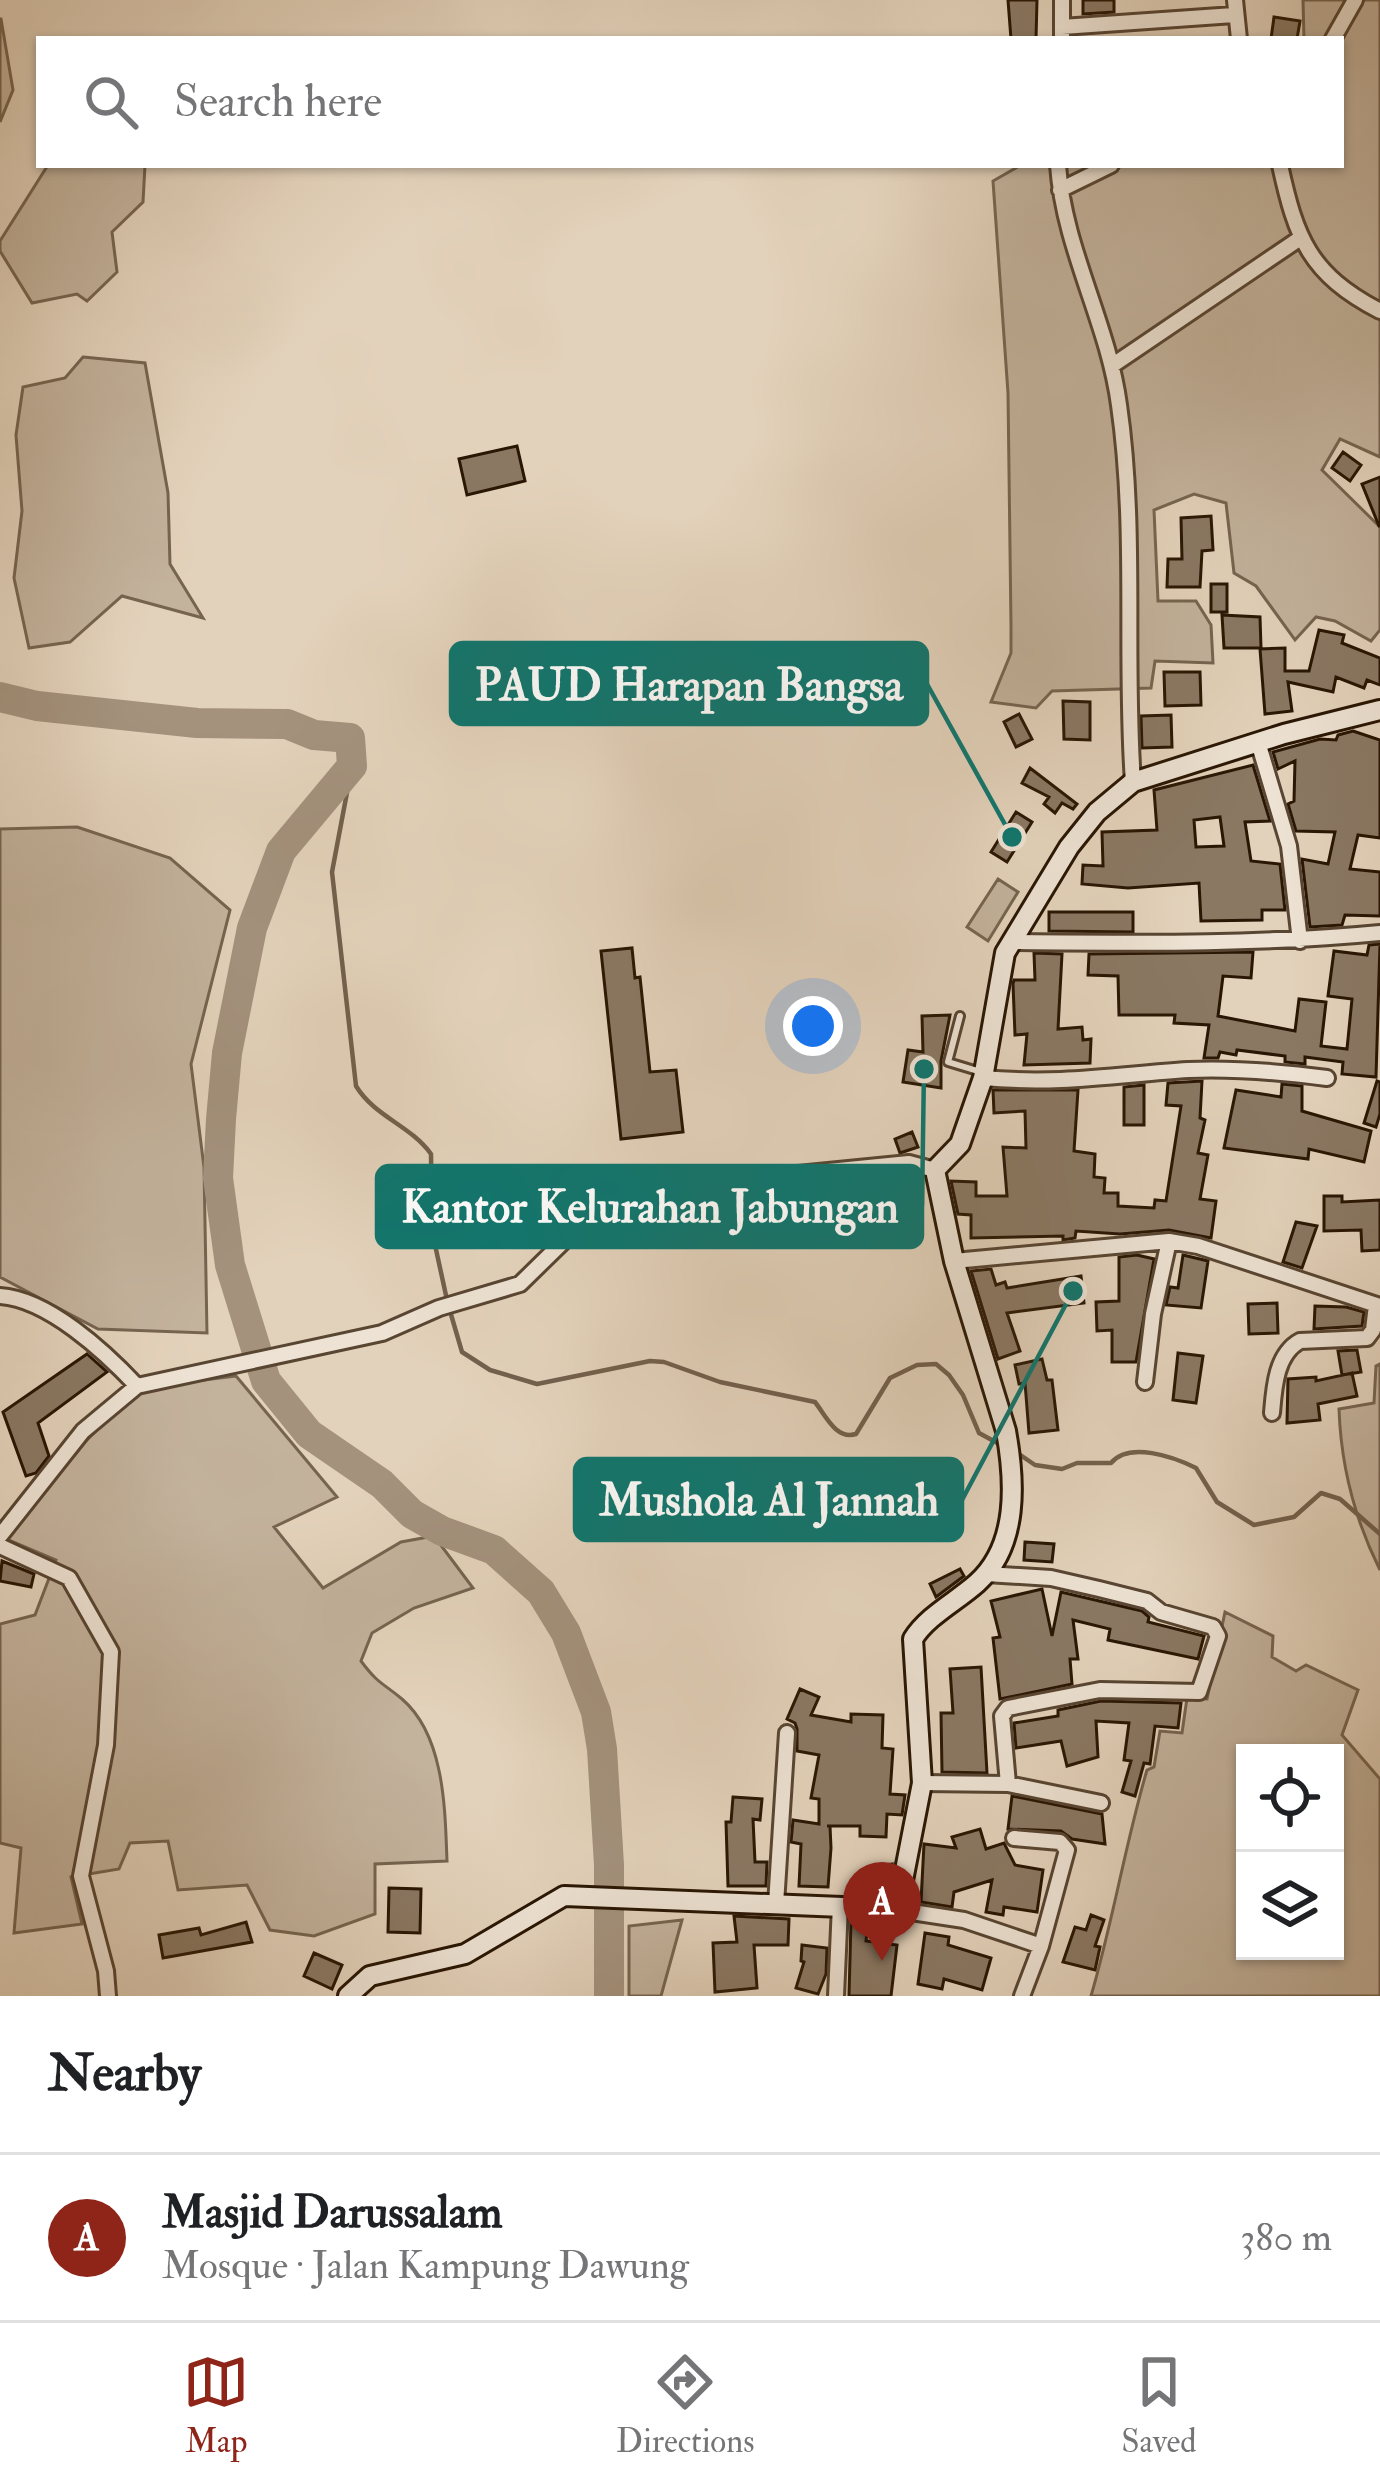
<!DOCTYPE html>
<html lang="en">
<head>
<meta charset="utf-8">
<style>
	:root { --surface:#fff; --page:#f6f6f6; --text:#202124; --muted:#757577; --line:#e0e0e0; --accent:#8f2418 }
	body { margin:0; font-family:"IM FELL Double Pica",serif; background:var(--page); color:var(--text) }
	.controls { position:absolute; right:36px; bottom:36px; display:grid; overflow:hidden; border-radius:0px; box-shadow:0 3px 9px #0004 }
	.controls button { width:108px; height:108px; display:grid; place-items:center; padding:0; border:0; border-bottom:3px solid var(--line); background:var(--surface); color:var(--text); font:60px sans-serif }
	.you { position:absolute; left:813px; top:1026px; width:42px; height:42px; margin:-30px; border:9px solid #fff; border-radius:50%; background:#1a73e8; box-shadow:0 0 0 18px #1a73e833 }
	.badge { display:grid; place-items:center; width:78px; height:78px; border-radius:50%; background:var(--accent); color:#fff; font-size:39px; font-weight:700 }
	.pin { position:absolute; translate:-50% -99px; filter:drop-shadow(0 3px 6px #0008) }
	.pin::after { content:''; position:absolute; top:63px; width:42px; height:36px; background:inherit; clip-path:polygon(0 0,100% 0,50% 100%) }
	.list { margin:0; padding:0; list-style:none }
	h2 { display:flex; justify-content:space-between; align-items:center; height:156px; margin:0; padding:0 48px; font-size:51px }
	h2 small { font-size:39px; font-weight:400; color:var(--muted) }
	.list li { display:grid; grid-template-columns:78px 1fr auto; gap:36px; align-items:center; box-sizing:border-box; height:168px; padding:0 48px; border-top:3px solid var(--line) }
	.list b { display:block; font-size:45px; white-space:nowrap }
	.list p { margin:0; font-size:39px; white-space:nowrap; color:var(--muted) }
	.list em { font-size:39px; font-style:normal; color:var(--muted) }
	.icon { flex:none; width:66px; height:66px; fill:none; stroke:currentColor; stroke-width:2; stroke-linecap:round; stroke-linejoin:round }
	.map { position:relative; flex:none; width:1380px; height:1996px; overflow:hidden }
	.search { position:absolute; background:var(--surface); box-shadow:0 3px 9px #0004; left:36px; right:36px; top:36px; height:132px; display:flex; align-items:center; gap:30px; box-sizing:border-box; padding:0 42px; border-radius:0px; color:var(--muted); font-size:45px }
	.sheet { height:324px; background:var(--surface) }
	nav { display:flex; justify-content:space-around; align-items:center; box-sizing:border-box; height:168px; border-top:3px solid var(--line); background:var(--surface); font-size:33px; color:var(--muted) }
	nav a { display:grid; justify-items:center; gap:6px }
	nav .on { color:var(--accent) }
	.map>svg:first-child { display:block }
</style>
</head>
<body>
<div class="map">
<svg width="1380" height="1996" viewBox="0 0 1380 1996">
	<rect width="100%" height="100%" fill="#e3d2bb"/>
	<filter id="stains"><feTurbulence type="fractalNoise" baseFrequency=".00167" numOctaves="4"/><feColorMatrix values="0 0 0 0 .2 0 0 0 0 .09 0 0 0 0 .02 0 0 0 .5 -.17"/></filter>
	<radialGradient id="worn" r=".72"><stop offset=".6" stop-color="#630" stop-opacity="0"/><stop offset="1" stop-color="#630" stop-opacity=".3"/></radialGradient>
	<path fill="#c3b29c" stroke="#766450" stroke-width="3" fill-rule="evenodd" d="M 1303,0 L 1380,0 L 1380,457 L 1340,439 L 1322,470 L 1380,527 L 1380,630 L 1371,641 L 1335,621 L 1316,617 L 1295,640 L 1256,586 L 1234,573 L 1226,503 L 1194,494 L 1154,510 L 1158,601 L 1196,601 L 1211,625 L 1213,663 L 1155,661 L 1151,688 L 1052,691 L 1036,708 L 991,702 L 1011,653 L 1011,626 L 1008,393 L 993,181 L 1021,165 L 1341,165 L 1341,39 L 1304,39 Z
		M 1,19 L 13,90 L 0,122 L 0,19 Z
		M 48,165 L 145,165 L 143,202 L 112,232 L 117,272 L 87,301 L 77,294 L 32,303 L 0,251 L 0,241 Z
		M 83,357 L 145,363 L 168,493 L 170,564 L 203,618 L 122,596 L 70,642 L 29,648 L 14,578 L 22,511 L 16,435 L 23,387 L 65,378 Z
		M 77,827 L 170,858 L 230,910 L 191,1064 L 204,1167 L 207,1333 L 98,1329 L 0,1277 L 0,829 Z
		M 998,879 L 1018,892 L 988,941 L 967,927 Z
		M 1380,1364 L 1380,1570 C 1354,1518 1341,1467 1339,1409 L 1374,1403 L 1376,1366 Z
		M 236,1376 L 337,1497 L 274,1527 L 323,1588 L 401,1542 L 434,1536 L 473,1588 L 414,1608 L 372,1633 L 361,1661 C 378,1684 383,1683 402,1699 C 445,1736 445,1810 447,1861 L 375,1864 L 375,1914 L 314,1936 L 270,1930 L 247,1885 L 178,1890 L 168,1841 L 130,1843 L 119,1869 L 71,1877 L 82,1924 L 14,1933 L 21,1848 L 0,1843 L 0,1624 L 35,1615 L 56,1560 L 6,1539 L 86,1441 L 139,1388 Z
		M 1225,1612 L 1273,1636 L 1272,1657 L 1296,1671 L 1306,1665 L 1358,1690 L 1342,1735 L 1380,1779 L 1380,1996 L 1091,1996 C 1113,1921 1125,1845 1147,1770 L 1154,1767 L 1160,1731 L 1182,1733 L 1187,1698 L 1207,1699 ZM 1245,1753 L 1335,1753 L 1335,1951 L 1245,1951 Z
		M 682,1920 L 661,1996 L 629,1996 L 629,1926 Z"/>
	<g fill="none" stroke-linecap="round" stroke-linejoin="round">
		<path stroke="#73604d" stroke-width="4.5" d="M 352,766 L 332,872 L 356,1086 C 375,1117 410,1125 431,1154 L 432,1231 L 447,1300
			M 450,1311 L 462,1352 L 490,1370 L 537,1384 L 650,1361 L 664,1362 L 720,1382 L 815,1402 C 826,1416 836,1440 856,1434 L 890,1378 L 917,1365 L 936,1364 L 949,1375 L 963,1395 L 979,1433 L 1001,1445
			M 1016,1452 L 1035,1465 L 1062,1469 L 1077,1463 L 1111,1463 C 1129,1441 1174,1457 1196,1468 L 1217,1502 L 1254,1525 L 1294,1517 L 1321,1493 L 1340,1499 L 1380,1534"/>
		<path stroke="#a4927d" stroke-width="30" d="M 0,697 L 37,706 L 197,723 L 287,724 L 314,735 L 350,738 L 352,766 L 281,851 L 252,928 L 227,1053 L 221,1119 L 218,1178 L 230,1265 L 266,1381 L 309,1434 L 382,1484 L 412,1514 L 442,1531 L 494,1550 L 541,1592 L 566,1633 L 596,1712 L 602,1749 L 609,1865 L 609,1996"/>
	</g>
	<path fill="#8a7863" stroke="#291604" stroke-width="3" fill-rule="evenodd" d="M 1008,0 L 1037,0 L 1036,39 L 1011,39 Z
		M 1083,0 L 1114,0 L 1114,12 L 1083,14 Z
		M 1274,17 L 1300,21 L 1297,39 L 1271,39 Z
		M 517,446 L 525,481 L 467,495 L 459,459 Z
		M 1343,452 L 1361,465 L 1350,481 L 1332,468 Z
		M 1380,477 L 1380,526 L 1379,526 L 1362,484 Z
		M 1211,516 L 1213,550 L 1202,551 L 1200,587 L 1167,587 L 1168,559 L 1182,559 L 1181,518 Z
		M 1211,584 L 1227,584 L 1227,612 L 1211,612 Z
		M 1222,615 L 1260,617 L 1261,648 L 1224,648 Z
		M 1319,630 L 1344,635 L 1342,643 L 1380,658 L 1380,685 L 1367,680 L 1364,688 L 1336,677 L 1333,692 L 1288,682 L 1292,711 L 1265,714 L 1260,649 L 1285,648 L 1285,671 L 1309,671 Z
		M 1164,672 L 1200,672 L 1201,705 L 1165,706 Z
		M 1063,701 L 1090,702 L 1090,740 L 1064,739 Z
		M 1019,714 L 1032,739 L 1016,747 L 1004,722 Z
		M 1171,715 L 1172,747 L 1142,748 L 1141,716 Z
		M 1353,731 L 1380,740 L 1380,838 L 1358,835 L 1350,869 L 1380,872 L 1380,916 L 1345,915 L 1342,925 L 1310,927 L 1302,859 L 1328,864 L 1335,832 L 1296,831 L 1288,804 L 1294,801 L 1295,761 L 1278,769 L 1273,752 L 1320,739 L 1336,740 L 1338,735 Z
		M 1253,765 L 1270,821 L 1245,822 L 1251,861 L 1280,864 L 1285,910 L 1262,910 L 1262,920 L 1201,921 L 1199,883 L 1128,888 L 1082,884 L 1083,865 L 1103,866 L 1102,832 L 1157,830 L 1154,790 ZM 1220,817 L 1224,846 L 1196,847 L 1194,820 Z
		M 1030,768 L 1077,804 L 1073,809 L 1062,803 L 1055,813 L 1044,804 L 1049,797 L 1022,783 Z
		M 1016,812 L 1032,822 L 1007,862 L 991,852 Z
		M 1049,912 L 1133,912 L 1133,932 L 1049,931 Z
		M 1380,944 L 1376,1077 L 1342,1074 L 1343,1062 L 1305,1057 L 1305,1064 L 1285,1062 L 1285,1056 L 1237,1050 L 1236,1055 L 1220,1052 L 1218,1058 L 1204,1058 L 1209,1025 L 1174,1023 L 1175,1015 L 1119,1015 L 1118,976 L 1088,975 L 1089,954 L 1253,952 L 1251,978 L 1223,976 L 1218,1016 L 1295,1031 L 1299,999 L 1326,1002 L 1321,1046 L 1347,1049 L 1352,999 L 1328,996 L 1334,951 L 1367,955 L 1369,945 Z
		M 632,948 L 635,978 L 640,977 L 650,1072 L 676,1070 L 683,1132 L 621,1139 L 601,951 Z
		M 1034,953 L 1062,954 L 1058,1029 L 1082,1027 L 1083,1040 L 1091,1039 L 1090,1063 L 1024,1065 L 1027,1034 L 1015,1035 L 1013,984 L 1014,980 L 1035,980 Z
		M 950,1015 L 941,1061 L 941,1088 L 903,1082 L 908,1050 L 923,1052 L 922,1016 Z
		M 1202,1081 L 1200,1118 L 1205,1120 L 1198,1153 L 1208,1155 L 1200,1199 L 1216,1201 L 1211,1238 L 1169,1230 L 1120,1234 L 1076,1231 L 1075,1238 L 1063,1240 L 1063,1236 L 971,1238 L 971,1215 L 958,1214 L 951,1181 L 976,1182 L 976,1196 L 1007,1196 L 1003,1147 L 1026,1148 L 1025,1111 L 994,1113 L 993,1090 L 1078,1090 L 1074,1151 L 1095,1154 L 1094,1177 L 1105,1178 L 1104,1193 L 1118,1193 L 1118,1206 L 1154,1208 L 1155,1200 L 1166,1201 L 1181,1106 L 1166,1105 L 1168,1083 Z
		M 1377,1081 L 1380,1082 L 1380,1114 L 1376,1127 L 1364,1123 Z
		M 1282,1084 L 1302,1086 L 1302,1111 L 1371,1131 L 1364,1162 L 1309,1149 L 1308,1159 L 1224,1148 L 1236,1090 L 1281,1097 Z
		M 1144,1085 L 1144,1125 L 1124,1125 L 1124,1087 Z
		M 912,1132 L 918,1147 L 900,1153 L 895,1139 Z
		M 1324,1196 L 1342,1196 L 1342,1202 L 1380,1200 L 1380,1250 L 1362,1251 L 1361,1230 L 1324,1231 Z
		M 1296,1222 L 1317,1226 L 1302,1268 L 1283,1262 Z
		M 1137,1255 L 1154,1259 L 1136,1362 L 1112,1362 L 1112,1330 L 1097,1331 L 1096,1302 L 1119,1301 L 1119,1257 Z
		M 1183,1255 L 1208,1261 L 1201,1308 L 1166,1305 L 1170,1287 L 1178,1288 Z
		M 991,1269 L 996,1285 L 1005,1282 L 1007,1288 L 1081,1276 L 1084,1303 L 1007,1313 L 1020,1351 L 998,1359 L 971,1271 Z
		M 1277,1303 L 1278,1333 L 1249,1334 L 1248,1304 Z
		M 1315,1306 L 1346,1307 L 1364,1312 L 1362,1326 L 1314,1329 Z
		M 1357,1350 L 1361,1372 L 1342,1375 L 1338,1351 Z
		M 1178,1353 L 1203,1356 L 1196,1403 L 1173,1400 Z
		M 87,1354 L 107,1372 L 38,1423 L 49,1456 L 36,1473 L 26,1476 L 3,1412 Z
		M 1042,1359 L 1047,1380 L 1052,1380 L 1058,1430 L 1029,1433 L 1025,1383 L 1019,1384 L 1015,1365 Z
		M 1352,1373 L 1357,1396 L 1318,1404 L 1320,1420 L 1287,1423 L 1288,1379 L 1316,1377 L 1316,1381 Z
		M 1025,1542 L 1054,1544 L 1052,1562 L 1024,1560 Z
		M 2,1561 L 34,1574 L 31,1587 L 0,1581 Z
		M 960,1569 L 964,1576 L 936,1597 L 930,1584 Z
		M 1042,1589 L 1052,1636 L 1061,1592 L 1142,1611 L 1149,1617 L 1148,1622 L 1204,1636 L 1198,1659 L 1108,1640 L 1110,1629 L 1073,1620 L 1078,1659 L 1070,1659 L 1072,1684 L 1000,1699 L 993,1638 L 1000,1637 L 991,1601 Z
		M 981,1667 L 987,1773 L 942,1772 L 941,1713 L 953,1713 L 950,1669 Z
		M 800,1689 L 819,1697 L 811,1715 L 851,1722 L 851,1714 L 883,1715 L 882,1748 L 893,1749 L 890,1794 L 905,1795 L 902,1815 L 887,1814 L 886,1837 L 860,1836 L 860,1826 L 827,1826 L 830,1826 L 831,1848 L 828,1887 L 799,1886 L 801,1844 L 791,1842 L 793,1820 L 819,1824 L 819,1799 L 811,1798 L 819,1755 L 797,1751 L 797,1729 L 795,1723 L 787,1719 Z
		M 1101,1701 L 1181,1703 L 1178,1728 L 1155,1726 L 1150,1764 L 1144,1763 L 1135,1796 L 1122,1792 L 1131,1761 L 1124,1760 L 1129,1723 L 1096,1721 L 1098,1757 L 1067,1766 L 1061,1741 L 1016,1748 L 1014,1723 L 1058,1716 L 1058,1710 Z
		M 1012,1796 L 1102,1814 L 1105,1844 L 1072,1839 L 1061,1831 L 1008,1829 Z
		M 733,1797 L 762,1799 L 760,1820 L 753,1819 L 755,1862 L 767,1862 L 766,1886 L 728,1886 L 726,1822 L 731,1822 Z
		M 980,1829 L 986,1849 L 1004,1843 L 1015,1865 L 1043,1870 L 1037,1912 L 1004,1907 L 1003,1915 L 986,1912 L 992,1880 L 954,1892 L 952,1907 L 921,1902 L 924,1844 L 956,1848 L 952,1837 Z
		M 892,1864 L 887,1891 L 875,1892 L 872,1867 Z
		M 389,1888 L 421,1889 L 420,1933 L 388,1932 Z
		M 1091,1915 L 1104,1920 L 1095,1946 L 1100,1947 L 1095,1970 L 1063,1962 L 1075,1927 L 1086,1930 Z
		M 734,1916 L 789,1919 L 788,1945 L 754,1945 L 757,1988 L 715,1992 L 713,1943 L 737,1942 Z
		M 851,1921 L 868,1922 L 866,1941 L 897,1945 L 891,1996 L 849,1996 Z
		M 246,1922 L 252,1942 L 163,1958 L 159,1935 L 199,1928 L 201,1935 Z
		M 925,1933 L 949,1937 L 948,1945 L 991,1958 L 982,1990 L 944,1979 L 942,1989 L 918,1984 Z
		M 802,1945 L 827,1948 L 826,1974 L 818,1994 L 796,1988 L 804,1962 L 801,1961 Z
		M 314,1953 L 342,1965 L 332,1989 L 304,1976 Z"/>
	<g fill="none" stroke-linecap="round" stroke-linejoin="round">
		<g stroke="#584532" stroke-width="12">
			<path id="lane" d="M 960,1016 L 948,1062 L 981,1072"/>
		</g>
		<g stroke="#584532" stroke-width="20">
			<path id="street" d="M 1235,0 L 1239,39
				M 1062,27 L 1234,15
				M 1062,39 L 1062,0
				M 1333,39 L 1355,0
				M 1058,165 C 1064,250 1108,322 1119,405 C 1137,529 1124,657 1133,782
				M 1280,165 C 1296,238 1309,274 1380,311
				M 1060,190 L 1111,165
				M 1113,365 L 1299,239
				M 1258,742 L 1289,846 L 1300,941
				M 1010,942 C 1134,943 1256,945 1380,933
				M 983,1078 C 1059,1085 1115,1075 1188,1070 C 1235,1068 1281,1072 1327,1078
				M 954,1261 L 1169,1241 L 1198,1246 L 1380,1306
				M 0,1296 C 48,1299 105,1352 137,1386
				M 1145,1382 L 1153,1314 L 1169,1241
				M 1272,1413 C 1274,1388 1276,1354 1300,1341 L 1367,1338 L 1373,1330 L 1376,1305
				M 0,1536 L 83,1431 L 137,1386 L 382,1333 L 439,1308 L 520,1284 L 566,1239 L 618,1207 L 700,1197 L 798,1174 L 909,1163 L 935,1170
				M 0,1546 L 69,1578 L 111,1652 L 106,1745 L 81,1876 L 106,1971 L 108,1996
				M 986,1574 L 1051,1578 L 1099,1589 L 1147,1601 L 1161,1612 L 1213,1627 L 1218,1636 L 1199,1692 L 1100,1690 L 1008,1708 L 1002,1716 L 1008,1784
				M 922,1783 L 1008,1784 L 1101,1803
				M 1014,1838 L 1060,1842 L 1067,1850 L 1041,1946 L 1022,1996
				M 776,1904 L 787,1733
				M 892,1909 L 964,1920 L 1041,1946
				M 836,1996 L 840,1905"/>
		</g>
		<g stroke="#291604" stroke-width="24">
			<path id="secondary" d="M 348,1996 L 370,1976 L 465,1954 L 564,1896 L 892,1909 L 898,1906 L 922,1783 L 913,1639 C 927,1616 957,1601 977,1583 C 1019,1545 1015,1481 1006,1431 L 954,1261 L 935,1170 L 960,1144 L 983,1078 L 1005,953 L 1069,847 L 1097,812 L 1133,782 L 1284,734 L 1380,710"/>
		</g>
		<use href="#lane" stroke="#ede2d3" stroke-width="6"/>
		<use href="#street" stroke="#ede2d3" stroke-width="14"/>
		<use href="#secondary" stroke="#ede2d3" stroke-width="18"/>
	</g>
	<path fill="none" stroke="#0f766e" stroke-width="4.5" d="M1012 837L927 684M924 1069L922 1206M1073 1291L962 1500"/>
	<g fill="#0f766e" stroke="#ede2d3" stroke-width="4.5">
		<circle cx="1012" cy="837" r="12"/>
		<circle cx="924" cy="1069" r="12"/>
		<circle cx="1073" cy="1291" r="12"/>
	</g>
	<g fill="#0f766e" stroke="#0f766e" stroke-width="4.5">
		<rect x="451" y="643" width="476" height="81" rx="12"/>
		<rect x="377" y="1166" width="545" height="81" rx="12"/>
		<rect x="575" y="1459" width="387" height="81" rx="12"/>
	</g>
	<g font-size="45" text-anchor="middle" font-weight="bold" fill="#fff">
		<text x="689" y="700">PAUD Harapan Bangsa</text>
		<text x="650" y="1222">Kantor Kelurahan Jabungan</text>
		<text x="769" y="1515">Mushola Al Jannah</text>
	</g>
	<rect width="100%" height="100%" filter="url(#stains)"/>
	<rect width="100%" height="100%" fill="url(#worn)"/>
</svg>
<div class="controls">
<button><svg class="icon" aria-label="locate" viewBox="0 0 24 24"><circle cx="12" cy="12" r="6"/><path d="M12 2v4M12 18v4M2 12h4M18 12h4"/></svg></button>
<button><svg class="icon" aria-label="layers" viewBox="0 0 24 24"><path d="M12 4l9 5-9 5-9-5zM3 14l9 5 9-5"/></svg></button>
</div>
<div class="you"></div>
<div class="pin badge" style="left:882px;top:1961px">A</div>
<div class="search"><svg class="icon" aria-label="search" viewBox="0 0 24 24"><circle cx="10" cy="10" r="6"/><path d="M15 15l6 6"/></svg>Search here</div>
</div>
<section class="sheet">
<h2>Nearby<small></small></h2>
<ul class="list">
<li><span class="badge">A</span><div><b>Masjid Darussalam</b><p>Mosque · Jalan Kampung Dawung</p></div><em>380 m</em></li>
</ul>
</section>
<nav>
<a class="on"><svg class="icon" aria-label="map" viewBox="0 0 24 24"><path d="M3 6l6-2 6 2 6-2v14l-6 2-6-2-6 2zM9 4v14M15 6v14"/></svg>Map</a>
<a><svg class="icon" aria-label="directions" viewBox="0 0 24 24"><path d="M12 3l9 9-9 9-9-9zM9 14v-3h6M13 9l2 2-2 2"/></svg>Directions</a>
<a><svg class="icon" aria-label="saved" viewBox="0 0 24 24"><path d="M7 4h10v16l-5-4-5 4z"/></svg>Saved</a>
</nav>
</body>
</html>
